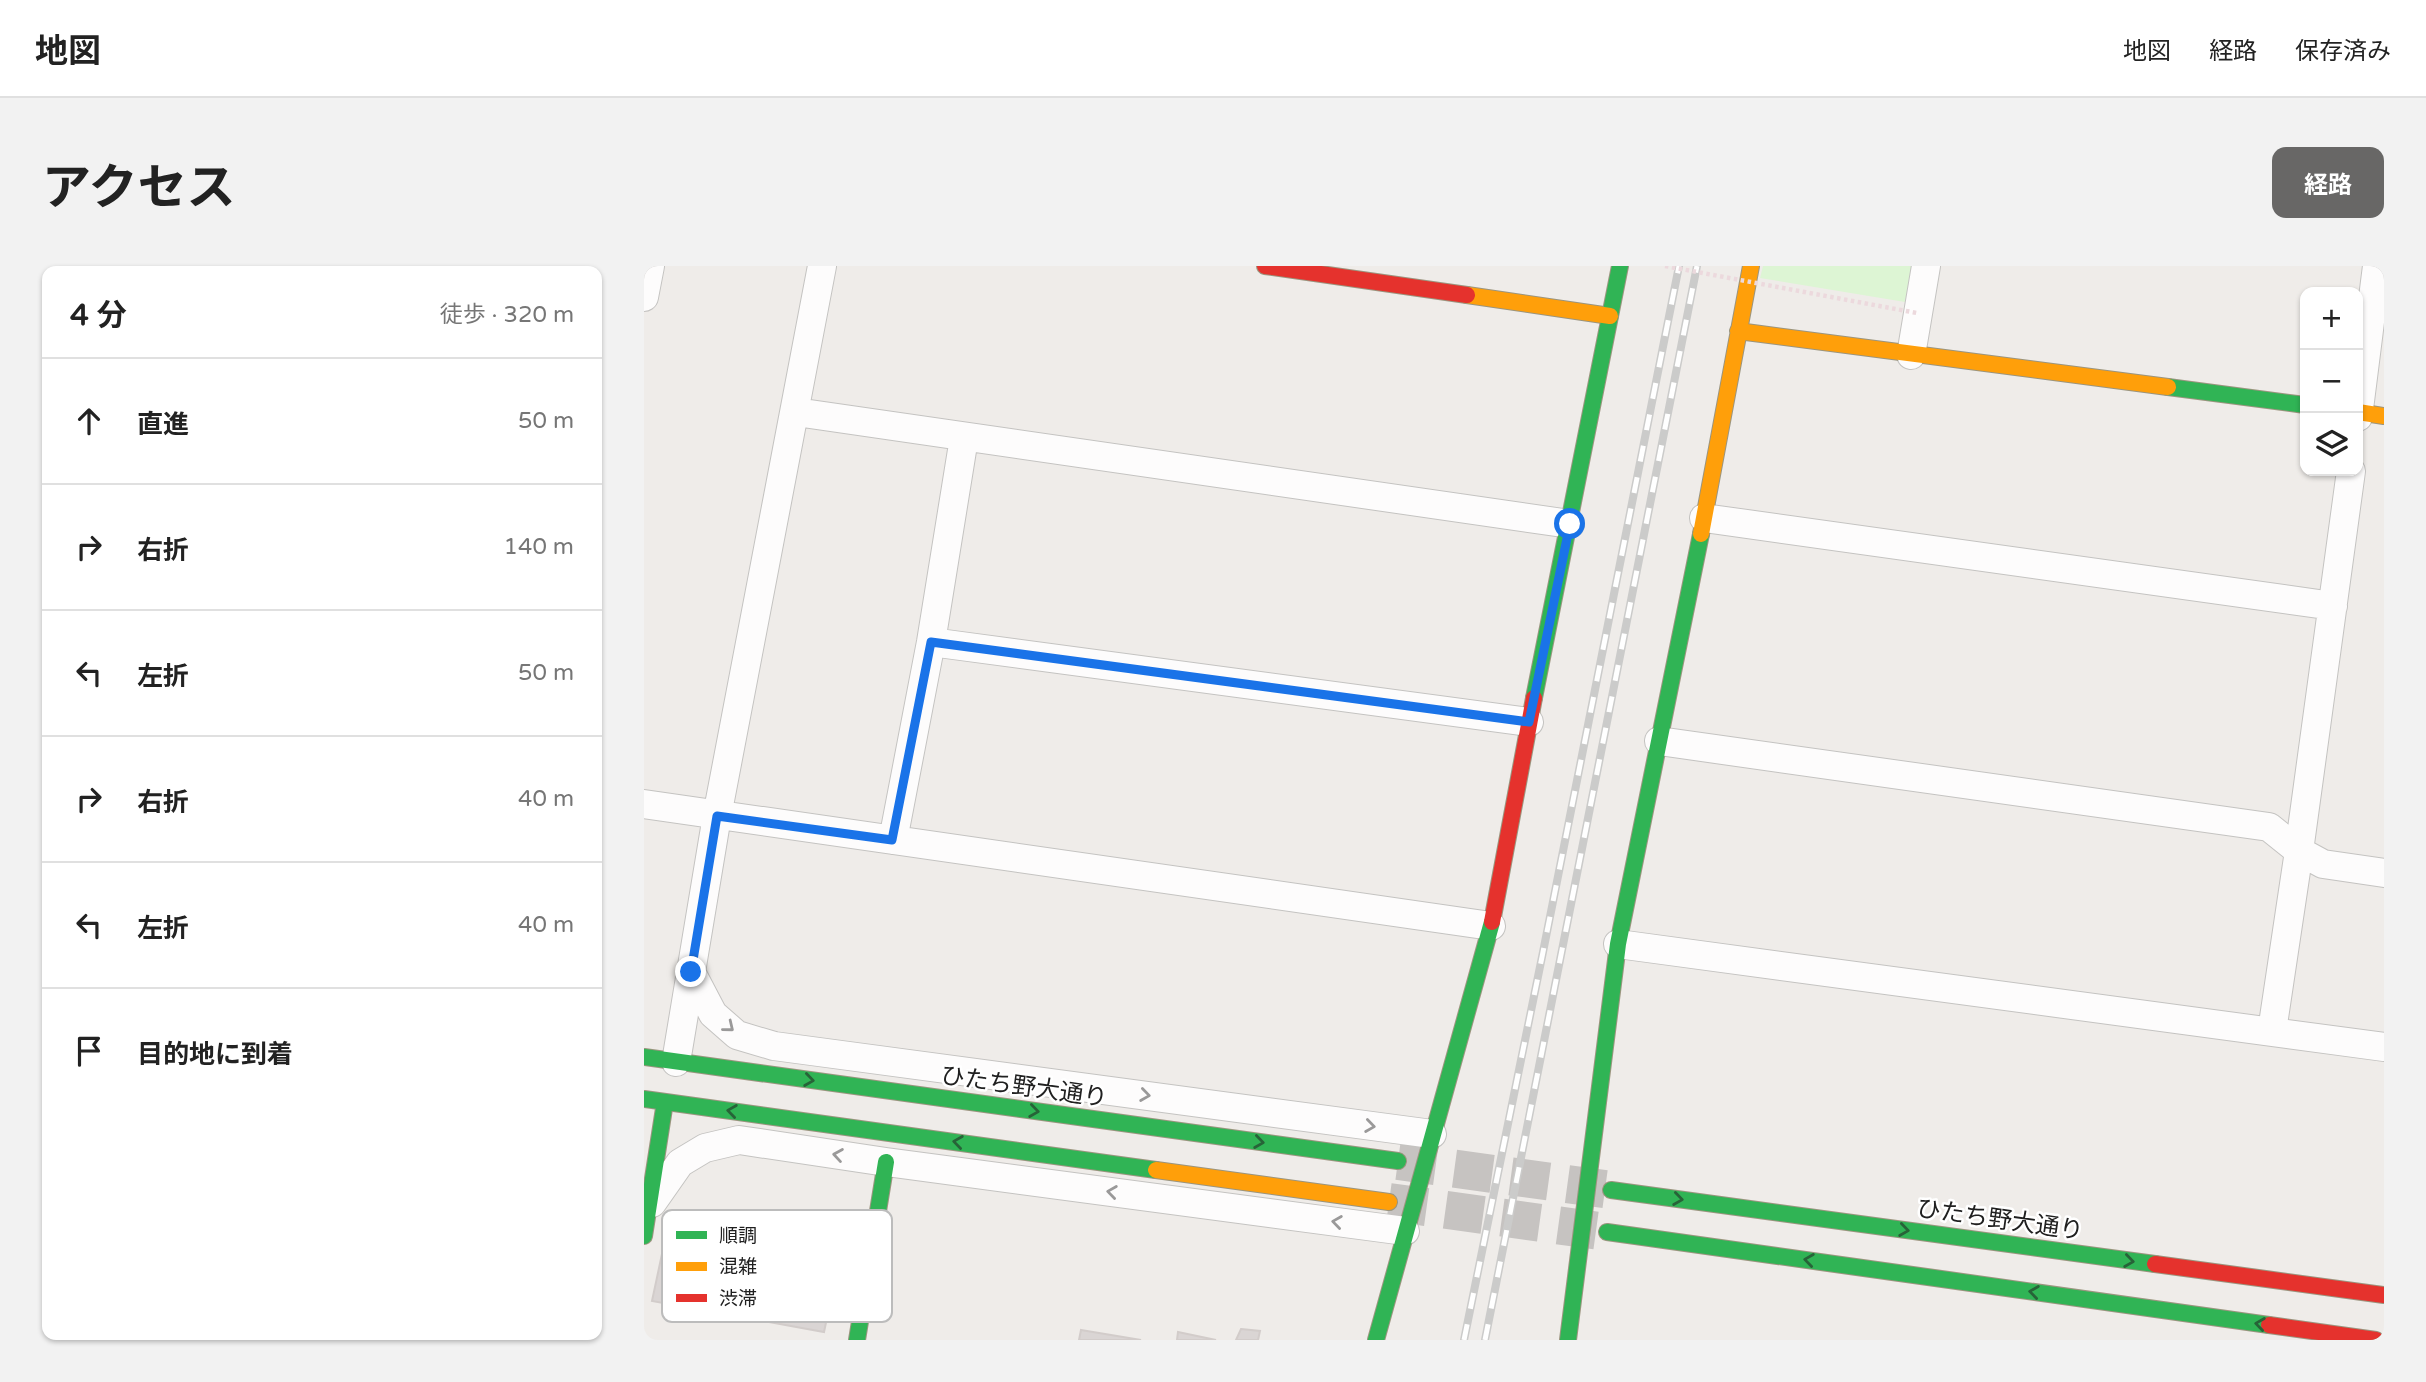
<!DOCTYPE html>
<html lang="ja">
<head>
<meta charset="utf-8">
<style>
	:root { --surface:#fff; --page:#f2f2f2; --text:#222; --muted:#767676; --line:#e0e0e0; --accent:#686766 }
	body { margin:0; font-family:"Varela Round","Noto Sans JP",sans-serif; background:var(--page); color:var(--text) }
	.controls { position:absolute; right:21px; top:21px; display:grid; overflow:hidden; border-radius:14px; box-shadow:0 2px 5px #0004 }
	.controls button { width:63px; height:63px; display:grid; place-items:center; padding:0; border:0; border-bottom:2px solid var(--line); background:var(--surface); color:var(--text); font:35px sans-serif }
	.stop { position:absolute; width:21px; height:21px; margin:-16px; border:5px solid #1a73e8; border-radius:50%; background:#fff }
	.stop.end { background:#1a73e8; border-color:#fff; box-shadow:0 2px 7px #0008 }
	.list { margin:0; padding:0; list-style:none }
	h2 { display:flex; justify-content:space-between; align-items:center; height:91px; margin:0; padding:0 28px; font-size:30px }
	h2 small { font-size:23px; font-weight:400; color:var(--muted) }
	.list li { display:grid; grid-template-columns:46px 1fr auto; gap:21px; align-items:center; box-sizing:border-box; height:126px; padding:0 28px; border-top:2px solid var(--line) }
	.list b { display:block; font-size:26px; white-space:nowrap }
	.list em { font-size:23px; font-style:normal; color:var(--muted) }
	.icon { flex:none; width:38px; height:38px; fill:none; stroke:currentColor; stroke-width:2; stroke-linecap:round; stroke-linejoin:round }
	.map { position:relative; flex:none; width:1740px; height:1074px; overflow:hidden; border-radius:14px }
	header { display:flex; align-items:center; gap:42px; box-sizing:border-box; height:98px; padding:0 35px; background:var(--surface); border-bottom:2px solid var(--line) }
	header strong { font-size:33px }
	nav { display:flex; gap:38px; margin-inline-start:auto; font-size:24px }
	.intro { display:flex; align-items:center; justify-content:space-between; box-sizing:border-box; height:168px; padding:0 42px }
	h1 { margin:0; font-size:49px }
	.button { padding:18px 32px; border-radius:14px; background:var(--accent); color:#fff; font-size:24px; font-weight:700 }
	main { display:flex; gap:42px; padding:0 42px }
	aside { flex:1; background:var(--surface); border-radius:14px; box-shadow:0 2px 5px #0004 }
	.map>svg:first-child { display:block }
</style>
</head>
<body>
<header>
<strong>地図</strong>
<nav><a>地図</a><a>経路</a><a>保存済み</a></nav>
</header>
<div class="intro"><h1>アクセス</h1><a class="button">経路</a></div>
<main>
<aside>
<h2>4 分<small>徒歩 · 320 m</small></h2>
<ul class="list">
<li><svg class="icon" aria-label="ahead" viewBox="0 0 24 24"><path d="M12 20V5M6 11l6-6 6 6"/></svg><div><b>直進</b></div><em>50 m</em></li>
<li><svg class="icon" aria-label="right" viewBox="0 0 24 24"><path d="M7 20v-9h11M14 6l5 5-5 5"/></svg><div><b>右折</b></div><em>140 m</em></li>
<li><svg class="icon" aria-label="left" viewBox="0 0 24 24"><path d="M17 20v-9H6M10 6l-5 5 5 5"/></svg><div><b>左折</b></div><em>50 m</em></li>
<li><svg class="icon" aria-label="right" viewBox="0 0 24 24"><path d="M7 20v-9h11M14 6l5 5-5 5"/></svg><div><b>右折</b></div><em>40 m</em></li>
<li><svg class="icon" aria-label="left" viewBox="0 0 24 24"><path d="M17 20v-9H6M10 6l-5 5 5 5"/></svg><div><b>左折</b></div><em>40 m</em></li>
<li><svg class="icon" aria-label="arrive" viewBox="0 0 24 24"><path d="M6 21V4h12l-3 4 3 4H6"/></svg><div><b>目的地に到着</b></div></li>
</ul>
</aside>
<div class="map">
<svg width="1740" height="1074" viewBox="0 0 1740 1074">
	<rect width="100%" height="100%" fill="#efece9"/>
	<path fill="#ddf5d4" d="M 1119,0 L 1268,0 L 1261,36 L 1116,12 Z"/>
	<path fill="#dad5d4" stroke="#d2ccca" stroke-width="2" d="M 25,955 L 197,986 L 180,1066 L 8,1035 Z
		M 597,1063 L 616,1065 L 614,1074 L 592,1074 Z
		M 437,1064 L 497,1074 L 435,1074 Z
		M 534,1066 L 572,1074 L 533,1074 Z"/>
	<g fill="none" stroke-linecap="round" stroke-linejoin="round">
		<path stroke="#c6c3c1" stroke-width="38" stroke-dasharray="38 19" stroke-linecap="butt" d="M 754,895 L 967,924
			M 745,936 L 963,966"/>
		<g stroke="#c4c3c1" stroke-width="30">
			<path id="street" d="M 0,31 L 6,0
				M 1267,89 L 1282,0
				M 152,146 L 926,258
				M 1714,151 L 1733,0
				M 1060,252 L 1689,340
				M 287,376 L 885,456
				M 1015,475 L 1625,561 L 1655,585 L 1679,598 L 1740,607
				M 0,538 L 847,660
				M 249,574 L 287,376 L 320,172
				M 974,678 L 1740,781
				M 47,706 L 69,748 L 93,769 L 130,780 L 788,868
				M 1628,765 L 1655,585 L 1707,205
				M 32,796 L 73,550 L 178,0
				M 8,937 L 36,897 L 61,882 L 95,874 L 242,896 L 761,965"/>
		</g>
		<g stroke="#9b957f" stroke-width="18">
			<path id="fast" d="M 1524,121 L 1661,139
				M 890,432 L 976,0
				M 0,791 L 754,895
				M 0,833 L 512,904
				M 967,924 L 1511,998
				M 963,966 L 1625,1059
				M 0,970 L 21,836
				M 213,1074 L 242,896
				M 732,1074 L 848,656
				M 924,1074 L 974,678 L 1057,268"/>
		</g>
		<g stroke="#9b957f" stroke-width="18">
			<path id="slow" d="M 823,29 L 966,50
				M 1094,65 L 1524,121
				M 1714,146 L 1740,150
				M 1057,268 L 1107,0
				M 512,904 L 745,936"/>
		</g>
		<g stroke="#9b957f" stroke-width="18">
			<path id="jam" d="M 621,0 L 823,29
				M 848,656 L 890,432
				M 1511,998 L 1740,1029
				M 1625,1059 L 1732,1074"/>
		</g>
		<use href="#street" stroke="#fdfcfc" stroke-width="28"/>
		<use href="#fast" stroke="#30b455" stroke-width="16"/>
		<use href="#slow" stroke="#ff9f0a" stroke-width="16"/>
		<use href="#jam" stroke="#e5322d" stroke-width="16"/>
		<g stroke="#cbcbca" stroke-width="8">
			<path id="rail" d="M 820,1074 L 899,686 L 1035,0
				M 841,1074 L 1053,0"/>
		</g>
		<use href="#rail" stroke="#fff" stroke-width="5" stroke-dasharray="16" stroke-linecap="butt"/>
		<path stroke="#ecd9dd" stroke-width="4.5" stroke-dasharray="3.5 3.5" stroke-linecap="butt" d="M 1021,0 L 1273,47"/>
	</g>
	<defs><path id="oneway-chevron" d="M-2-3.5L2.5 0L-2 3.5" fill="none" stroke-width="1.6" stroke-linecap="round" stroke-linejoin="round" transform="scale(1.75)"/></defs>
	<g stroke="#9a9999">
		<use href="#oneway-chevron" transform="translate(85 761) rotate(39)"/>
		<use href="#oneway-chevron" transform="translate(501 829) rotate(8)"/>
		<use href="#oneway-chevron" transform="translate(726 860) rotate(8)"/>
		<use href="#oneway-chevron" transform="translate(194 889) rotate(-171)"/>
		<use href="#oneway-chevron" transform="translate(468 926) rotate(-172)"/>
		<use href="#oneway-chevron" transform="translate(693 956) rotate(-172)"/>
	</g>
	<g stroke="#276338">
		<use href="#oneway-chevron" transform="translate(165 814) rotate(8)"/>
		<use href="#oneway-chevron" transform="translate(88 845) rotate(-172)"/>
		<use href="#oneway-chevron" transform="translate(390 845) rotate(8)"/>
		<use href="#oneway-chevron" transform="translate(314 876) rotate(-172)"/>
		<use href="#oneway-chevron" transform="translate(615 876) rotate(8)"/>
		<use href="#oneway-chevron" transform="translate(1034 933) rotate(8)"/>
		<use href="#oneway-chevron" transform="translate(1260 964) rotate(8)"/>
		<use href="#oneway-chevron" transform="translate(1165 994) rotate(-172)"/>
		<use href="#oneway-chevron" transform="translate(1485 995) rotate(8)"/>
		<use href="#oneway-chevron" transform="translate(1390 1026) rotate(-172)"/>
		<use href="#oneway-chevron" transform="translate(1616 1058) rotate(-172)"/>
	</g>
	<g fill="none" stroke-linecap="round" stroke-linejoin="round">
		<path stroke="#1a73e8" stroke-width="9" d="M 47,706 L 73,550 L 248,574 L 287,376 L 885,456 L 926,258"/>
	</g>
	<g text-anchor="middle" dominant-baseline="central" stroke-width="5" stroke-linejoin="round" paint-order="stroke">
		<g font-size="24" fill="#202020" stroke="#fff">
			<text transform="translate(380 821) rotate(8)">ひたち野大通り</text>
			<text transform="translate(1356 954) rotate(8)">ひたち野大通り</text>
		</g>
	</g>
	<rect x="18" y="944" width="230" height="112" rx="10" fill="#fff" stroke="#bcbcbc" stroke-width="2"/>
	<rect x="32" y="965" width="31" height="8" fill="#30b455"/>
	<rect x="32" y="996" width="31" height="9" fill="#ff9f0a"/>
	<rect x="32" y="1028" width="31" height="8" fill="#e5322d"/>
	<g font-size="19" fill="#202020">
		<text x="75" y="976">順調</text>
		<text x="75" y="1007">混雑</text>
		<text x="75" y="1039">渋滞</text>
	</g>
</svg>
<div class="controls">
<button>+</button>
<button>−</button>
<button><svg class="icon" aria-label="layers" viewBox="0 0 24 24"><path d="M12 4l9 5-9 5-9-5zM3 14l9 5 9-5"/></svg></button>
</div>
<div class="stop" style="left:926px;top:258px"></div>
<div class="stop end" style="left:47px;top:706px"></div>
</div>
</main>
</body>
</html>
